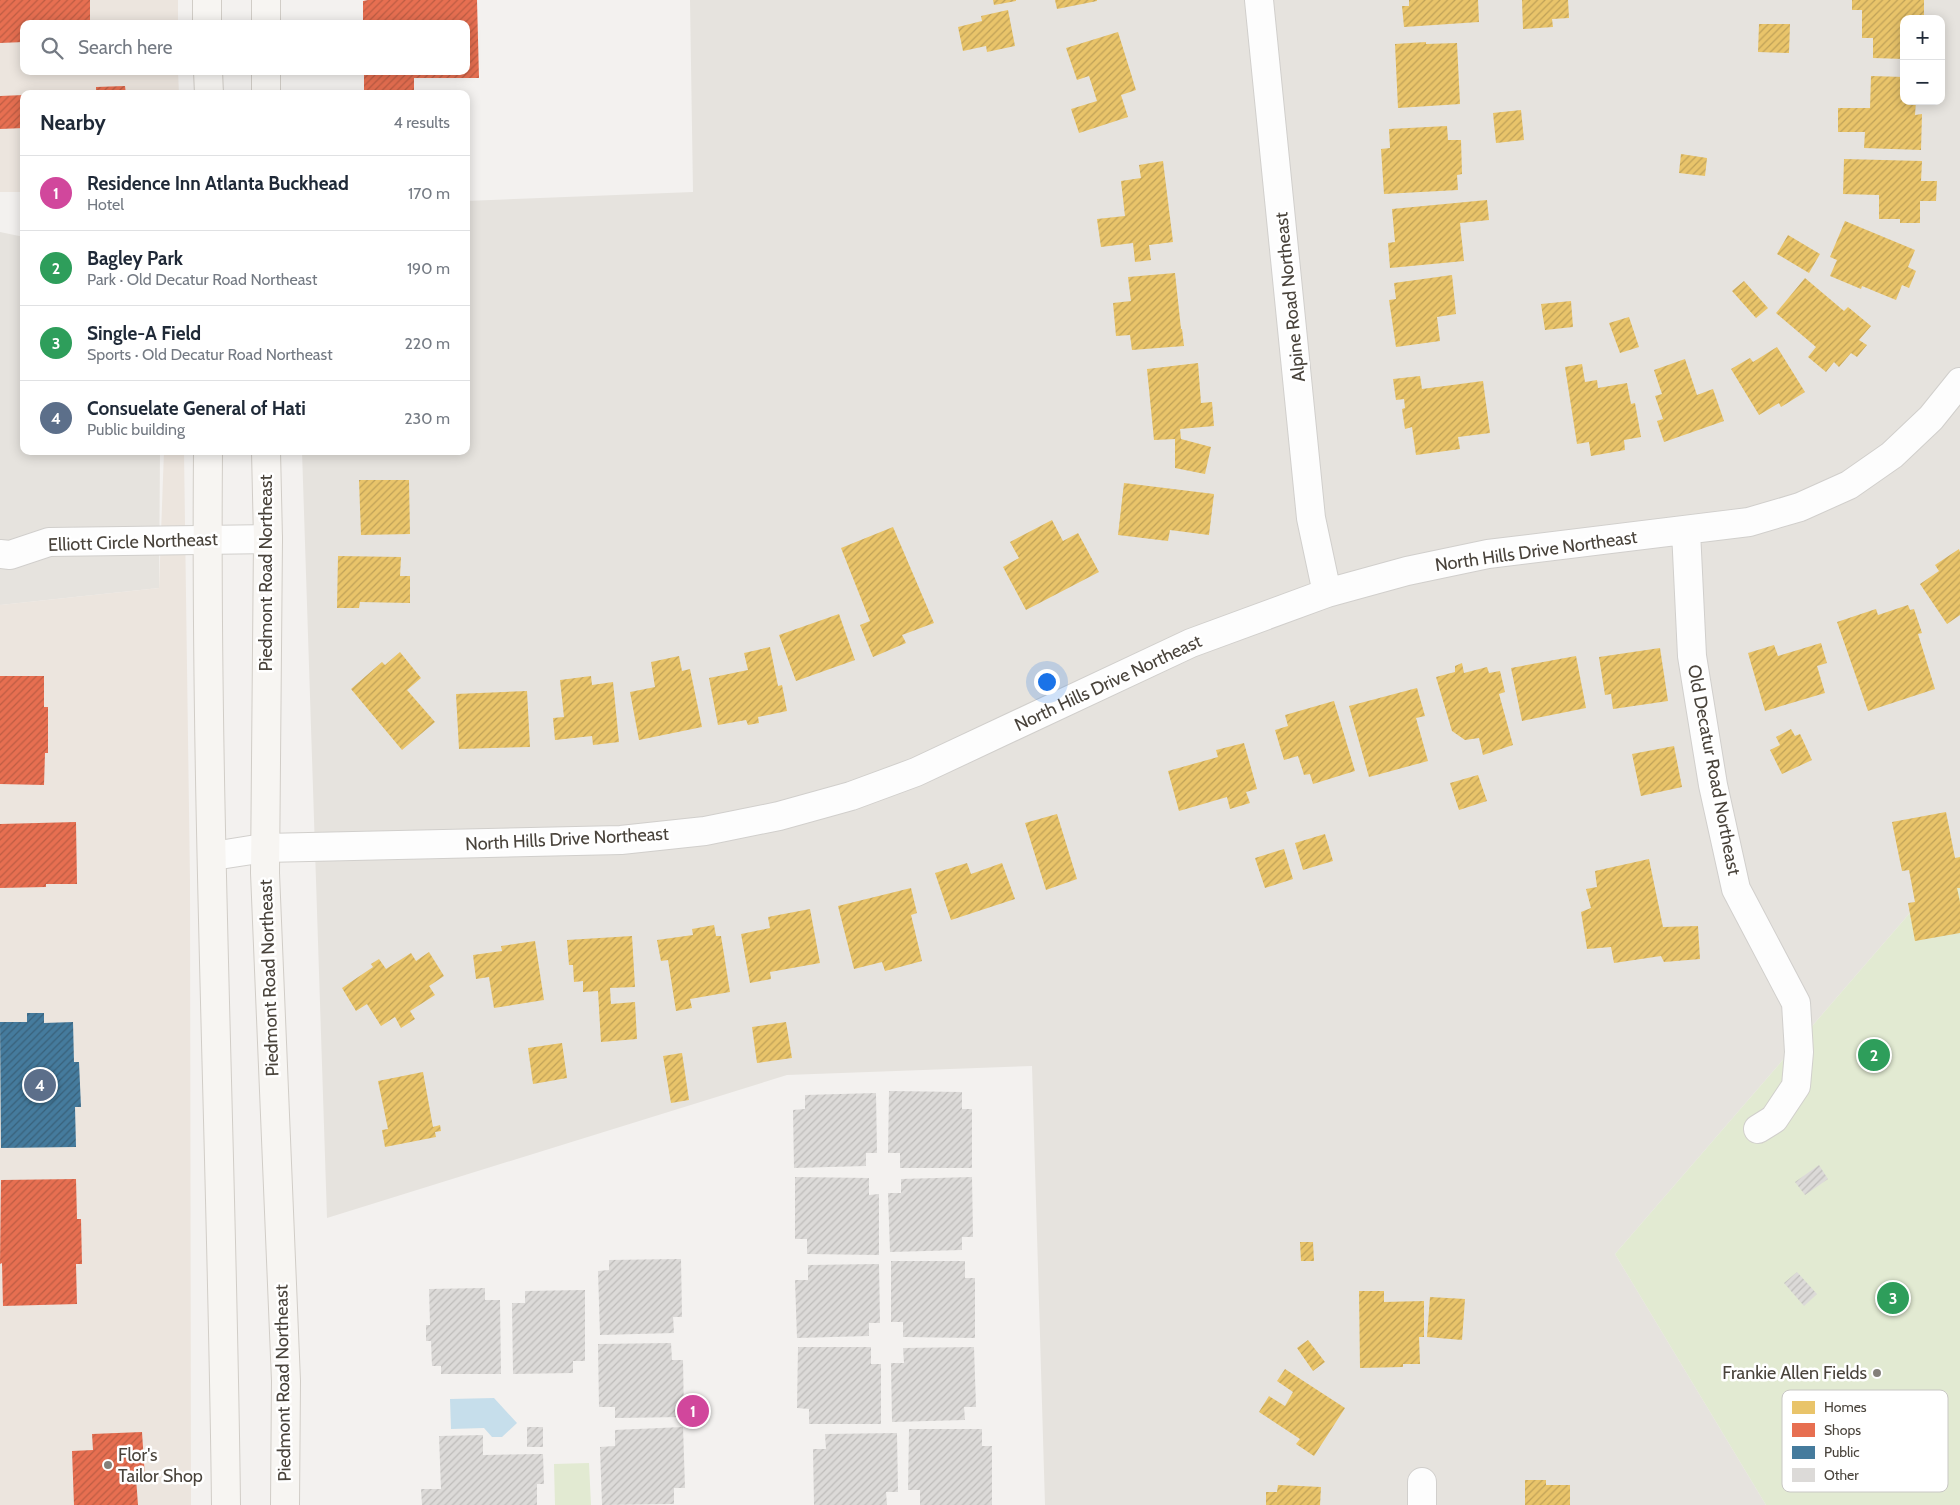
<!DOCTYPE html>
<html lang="en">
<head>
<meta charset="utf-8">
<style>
	:root { --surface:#fff; --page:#f2f2f3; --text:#1f2937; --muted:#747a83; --line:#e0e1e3; --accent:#0f766e }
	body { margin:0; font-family:Cabin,sans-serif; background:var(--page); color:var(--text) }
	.controls { position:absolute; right:15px; top:15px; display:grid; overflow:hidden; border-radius:10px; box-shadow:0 2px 12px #0003 }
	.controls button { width:45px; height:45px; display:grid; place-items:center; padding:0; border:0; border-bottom:1px solid var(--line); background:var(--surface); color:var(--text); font:25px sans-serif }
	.you { position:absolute; left:1046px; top:681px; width:18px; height:18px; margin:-12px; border:4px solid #fff; border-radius:50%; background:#1a73e8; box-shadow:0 0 0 8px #1a73e833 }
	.badge { display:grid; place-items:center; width:32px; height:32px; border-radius:50%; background:var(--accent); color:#fff; font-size:16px; font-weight:700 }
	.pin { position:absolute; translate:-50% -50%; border:2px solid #fff; box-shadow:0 1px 5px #0006 }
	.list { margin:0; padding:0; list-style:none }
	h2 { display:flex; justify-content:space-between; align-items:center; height:65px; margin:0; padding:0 20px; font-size:21px }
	h2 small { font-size:16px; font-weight:400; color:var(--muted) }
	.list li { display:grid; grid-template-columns:32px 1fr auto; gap:15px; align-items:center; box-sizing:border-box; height:75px; padding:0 20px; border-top:1px solid var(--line) }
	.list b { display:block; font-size:19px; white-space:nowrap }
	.list p { margin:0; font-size:16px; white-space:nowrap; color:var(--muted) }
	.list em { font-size:16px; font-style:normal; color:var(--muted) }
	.icon { flex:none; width:28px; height:28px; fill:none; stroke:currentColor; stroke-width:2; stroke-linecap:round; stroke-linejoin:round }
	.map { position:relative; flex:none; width:1960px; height:1505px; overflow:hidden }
	.search { position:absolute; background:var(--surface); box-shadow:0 2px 12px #0003; left:20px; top:20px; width:450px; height:55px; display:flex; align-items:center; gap:12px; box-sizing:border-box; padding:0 18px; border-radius:10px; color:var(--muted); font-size:19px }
	.panel { position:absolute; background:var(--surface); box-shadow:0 2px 12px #0003; left:20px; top:90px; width:450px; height:365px; border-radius:10px }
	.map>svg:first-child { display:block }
</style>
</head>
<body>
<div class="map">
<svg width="1960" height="1505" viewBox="0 0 1960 1505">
	<defs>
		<pattern id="homes-hatch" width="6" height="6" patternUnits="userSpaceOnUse" patternTransform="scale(1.25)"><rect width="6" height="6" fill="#e9c46a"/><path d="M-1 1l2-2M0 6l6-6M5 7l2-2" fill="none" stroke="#bfa158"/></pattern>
		<pattern id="shops-hatch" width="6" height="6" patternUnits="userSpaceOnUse" patternTransform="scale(1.25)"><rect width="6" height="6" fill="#e76f51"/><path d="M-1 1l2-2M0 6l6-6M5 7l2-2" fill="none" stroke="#bd5d44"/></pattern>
		<pattern id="public-hatch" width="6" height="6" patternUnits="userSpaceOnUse" patternTransform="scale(1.25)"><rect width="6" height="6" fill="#457b9d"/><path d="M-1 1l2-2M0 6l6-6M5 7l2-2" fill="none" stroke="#39617a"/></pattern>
		<pattern id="building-hatch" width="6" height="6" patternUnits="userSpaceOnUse" patternTransform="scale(1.25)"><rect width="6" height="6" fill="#dcdad8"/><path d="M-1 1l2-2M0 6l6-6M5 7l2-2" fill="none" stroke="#bebcba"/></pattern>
	</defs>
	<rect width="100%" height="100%" fill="#f3f1ef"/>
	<path fill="#e6e3de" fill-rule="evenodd" d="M 690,0 L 1960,0 L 1960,855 L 1615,1254 L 1766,1505 L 1045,1505 L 1032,1066 L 787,1075 L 327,1218 L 302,451 L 466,451 L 466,201 L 693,192 ZM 1904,19 L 1941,19 L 1941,101 L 1904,101 Z
		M 0,232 L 24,237 L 24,451 L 160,451 L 159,588 L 0,605 Z"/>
	<path fill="#ece5de" d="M 0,0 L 178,0 L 178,24 L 24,24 L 24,71 L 178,71 L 179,94 L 24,94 L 24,192 L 0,192 Z
		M 164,451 L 184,451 L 190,881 L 191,1505 L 0,1505 L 0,605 L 159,588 Z"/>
	<path fill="#e2ead2" d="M 1960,855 L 1960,1505 L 1766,1505 L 1615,1254 Z
		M 589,1463 L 591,1505 L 555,1505 L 554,1464 Z"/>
	<path fill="#c6deeb" d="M 494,1398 L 517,1423 L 502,1437 L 492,1437 L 484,1428 L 451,1429 L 450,1399 Z"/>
	<path fill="url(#homes-hatch)" d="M 993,0 L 1016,0 L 1016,1 L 994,5 Z
		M 1055,0 L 1097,0 L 1097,1 L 1057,9 Z
		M 1409,0 L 1478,0 L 1479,22 L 1404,27 L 1402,6 L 1409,6 Z
		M 1522,0 L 1568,0 L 1569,18 L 1552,19 L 1553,27 L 1523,29 Z
		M 1852,0 L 1924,0 L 1924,19 L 1904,19 L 1904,59 L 1873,58 L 1873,38 L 1862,38 L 1862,10 L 1852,10 Z
		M 1008,10 L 1015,46 L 987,52 L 986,46 L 963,51 L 958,27 L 982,21 L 981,16 Z
		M 1759,24 L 1790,24 L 1789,53 L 1758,52 Z
		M 1118,32 L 1136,90 L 1121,95 L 1128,117 L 1079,133 L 1071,109 L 1097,101 L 1089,76 L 1077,80 L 1066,48 Z
		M 1426,42 L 1426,44 L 1457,43 L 1460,104 L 1398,108 L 1395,44 Z
		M 1871,76 L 1904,77 L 1904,101 L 1916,101 L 1915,115 L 1922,114 L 1921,150 L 1864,148 L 1865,132 L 1838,132 L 1838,108 L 1870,108 Z
		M 1521,110 L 1524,140 L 1496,143 L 1493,113 Z
		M 1447,126 L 1448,140 L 1461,140 L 1462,174 L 1457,175 L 1458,190 L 1384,194 L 1381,149 L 1390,148 L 1389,129 Z
		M 1681,154 L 1707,158 L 1705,176 L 1679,173 Z
		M 1844,159 L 1922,161 L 1921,181 L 1937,181 L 1936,201 L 1920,201 L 1920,223 L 1900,223 L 1900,219 L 1879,219 L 1879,195 L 1843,194 Z
		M 1163,161 L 1173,242 L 1149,245 L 1151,260 L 1135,262 L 1133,243 L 1101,247 L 1097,219 L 1125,216 L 1121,181 L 1141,178 L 1139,165 Z
		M 1487,200 L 1489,220 L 1460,223 L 1464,261 L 1390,268 L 1388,243 L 1395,242 L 1392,209 Z
		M 1845,221 L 1915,250 L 1908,267 L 1916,271 L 1909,288 L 1902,285 L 1896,300 L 1862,286 L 1861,289 L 1830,276 L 1837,260 L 1830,257 Z
		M 1788,235 L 1820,254 L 1809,273 L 1777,254 Z
		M 1175,273 L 1181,329 L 1182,329 L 1184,346 L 1132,350 L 1130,335 L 1116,336 L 1113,303 L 1131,301 L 1128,277 Z
		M 1452,275 L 1456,314 L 1437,317 L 1440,341 L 1396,347 L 1389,300 L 1396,299 L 1394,283 Z
		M 1805,278 L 1844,311 L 1848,307 L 1871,326 L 1859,340 L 1867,345 L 1857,357 L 1851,353 L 1839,367 L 1834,362 L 1826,372 L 1808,357 L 1816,347 L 1776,313 Z
		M 1744,281 L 1768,308 L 1756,318 L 1732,291 Z
		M 1571,301 L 1573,327 L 1545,330 L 1541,304 Z
		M 1629,317 L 1639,347 L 1620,353 L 1609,323 Z
		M 1777,347 L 1805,392 L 1781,407 L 1779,403 L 1759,415 L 1731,369 L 1750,358 L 1753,362 Z
		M 1685,359 L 1697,395 L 1713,389 L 1724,421 L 1664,442 L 1657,421 L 1663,419 L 1655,396 L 1662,394 L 1654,370 Z
		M 1198,363 L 1201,403 L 1212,402 L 1214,426 L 1180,429 L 1181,439 L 1211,447 L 1205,474 L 1175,468 L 1175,439 L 1154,440 L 1147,369 Z
		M 1582,364 L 1585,382 L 1597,380 L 1598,388 L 1627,383 L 1631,404 L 1635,403 L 1641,437 L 1624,440 L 1625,450 L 1591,456 L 1589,442 L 1577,444 L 1565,367 Z
		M 1420,376 L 1422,389 L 1483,381 L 1490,433 L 1458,437 L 1460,449 L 1416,455 L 1412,427 L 1405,429 L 1402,409 L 1405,408 L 1404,399 L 1396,400 L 1393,379 Z
		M 359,480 L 409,480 L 410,534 L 361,535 Z
		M 1124,483 L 1214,494 L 1209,535 L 1170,530 L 1168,541 L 1118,535 Z
		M 1052,520 L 1063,541 L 1078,533 L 1099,572 L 1026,610 L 1003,567 L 1019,558 L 1010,542 Z
		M 893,527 L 934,623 L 902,635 L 906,643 L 873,657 L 860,625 L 870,621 L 841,548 Z
		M 1959,549 L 1960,552 L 1960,615 L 1947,624 L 1920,584 L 1939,571 L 1935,565 Z
		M 338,556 L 401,557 L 400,576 L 410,576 L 410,603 L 360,602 L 359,608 L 337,608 Z
		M 1908,605 L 1910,610 L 1914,609 L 1922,633 L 1918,634 L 1935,689 L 1868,711 L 1837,622 L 1876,609 L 1878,615 Z
		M 839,614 L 855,660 L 796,681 L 779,635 Z
		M 1821,643 L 1827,663 L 1817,666 L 1825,693 L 1765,711 L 1748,653 L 1774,645 L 1778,656 Z
		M 770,647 L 778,686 L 782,685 L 787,711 L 758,717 L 759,723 L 748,725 L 746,720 L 718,725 L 709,678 L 748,670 L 744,653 Z
		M 1660,648 L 1668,701 L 1613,709 L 1611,694 L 1605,695 L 1599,657 Z
		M 400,652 L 421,678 L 407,690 L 435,722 L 402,750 L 351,689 L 382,662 L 385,665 Z
		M 679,656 L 682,671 L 690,669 L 702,727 L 639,740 L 630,692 L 655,687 L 651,662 Z
		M 1576,656 L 1586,708 L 1522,721 L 1511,668 Z
		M 1462,663 L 1464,673 L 1487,667 L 1489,673 L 1500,671 L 1505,692 L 1499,694 L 1513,745 L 1483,755 L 1479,738 L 1465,740 L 1452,731 L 1436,677 L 1455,672 L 1455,666 Z
		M 591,676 L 592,685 L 613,682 L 619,742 L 593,745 L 592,736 L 555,740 L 553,718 L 564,717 L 560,680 Z
		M 1417,688 L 1425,716 L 1416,718 L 1428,761 L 1369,777 L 1349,706 Z
		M 527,691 L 530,747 L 459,749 L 456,694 Z
		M 1334,701 L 1355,771 L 1313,784 L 1310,774 L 1304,775 L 1298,756 L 1284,760 L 1275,730 L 1288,726 L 1285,715 Z
		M 1791,729 L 1795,736 L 1800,734 L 1812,760 L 1782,774 L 1770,750 L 1780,745 L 1776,737 Z
		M 1244,743 L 1257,789 L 1246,792 L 1250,803 L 1230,809 L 1227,797 L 1179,811 L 1168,771 L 1218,757 L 1216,750 Z
		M 1674,746 L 1682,787 L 1641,796 L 1632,754 Z
		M 1478,775 L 1487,801 L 1459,810 L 1450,783 Z
		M 1946,812 L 1955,858 L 1960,857 L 1960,888 L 1957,888 L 1960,902 L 1960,933 L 1915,941 L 1908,903 L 1915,902 L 1909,870 L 1902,871 L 1892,822 Z
		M 1057,814 L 1077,879 L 1046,890 L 1025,823 Z
		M 1325,834 L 1333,861 L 1303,870 L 1295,843 Z
		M 1284,849 L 1293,879 L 1265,888 L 1255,858 Z
		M 1649,859 L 1663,927 L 1698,926 L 1700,959 L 1664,962 L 1661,956 L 1614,963 L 1611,947 L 1587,949 L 1581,912 L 1591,908 L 1586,889 L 1597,887 L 1595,871 Z
		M 967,863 L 971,874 L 1002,863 L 1015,899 L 951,920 L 935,873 Z
		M 911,888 L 917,913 L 911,915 L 922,961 L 885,971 L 882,962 L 854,969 L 838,906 Z
		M 810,909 L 820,963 L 770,972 L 771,979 L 750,983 L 741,934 L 770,928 L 768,917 Z
		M 714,925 L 716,936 L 721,936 L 730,992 L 690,999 L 692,1008 L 676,1011 L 668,960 L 661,961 L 657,940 L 693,935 L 692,929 Z
		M 632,936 L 635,987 L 610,988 L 611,1004 L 635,1002 L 637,1039 L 601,1042 L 598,991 L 583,992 L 583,981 L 574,982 L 573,965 L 569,965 L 567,940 Z
		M 535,941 L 544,1000 L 494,1008 L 489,977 L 476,979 L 473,955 L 502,951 L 501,946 Z
		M 429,952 L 444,976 L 429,986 L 435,995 L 410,1011 L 415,1019 L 401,1028 L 395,1017 L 381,1026 L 367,1004 L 356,1011 L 342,988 L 373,967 L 371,964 L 379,959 L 386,969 L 411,953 L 416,961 Z
		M 786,1022 L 792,1058 L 757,1063 L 752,1027 Z
		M 562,1043 L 567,1078 L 533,1084 L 528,1048 Z
		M 682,1053 L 689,1100 L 671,1103 L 663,1056 Z
		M 423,1072 L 433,1127 L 440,1125 L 441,1131 L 435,1132 L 436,1137 L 385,1147 L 382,1130 L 388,1129 L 378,1081 Z
		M 1300,1242 L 1313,1242 L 1314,1261 L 1301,1261 Z
		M 1359,1291 L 1384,1291 L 1384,1302 L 1424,1301 L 1424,1337 L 1419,1337 L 1420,1364 L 1403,1364 L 1403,1367 L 1360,1368 Z
		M 1430,1297 L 1465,1299 L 1462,1340 L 1427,1337 Z
		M 1308,1340 L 1325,1362 L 1313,1371 L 1297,1348 Z
		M 1285,1369 L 1345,1408 L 1314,1456 L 1296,1444 L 1300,1439 L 1259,1412 L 1269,1396 L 1285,1406 L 1293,1392 L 1277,1381 Z
		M 1525,1480 L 1546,1480 L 1546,1485 L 1570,1485 L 1570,1505 L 1525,1505 Z
		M 1278,1485 L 1321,1487 L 1320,1505 L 1266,1505 L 1266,1492 L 1277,1492 Z"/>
	<path fill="url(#shops-hatch)" d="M 0,0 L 90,0 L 90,24 L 24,24 L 24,42 L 0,43 Z
		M 368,0 L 477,0 L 479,78 L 414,78 L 414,91 L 419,91 L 419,94 L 335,94 L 335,92 L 364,92 L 364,71 L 466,71 L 466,24 L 363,24 L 363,1 Z
		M 125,86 L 126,94 L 96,94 L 96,87 Z
		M 24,95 L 24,128 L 0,129 L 0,96 Z
		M 0,676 L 44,676 L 44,707 L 48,707 L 48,753 L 45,753 L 44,785 L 0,784 Z
		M 76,822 L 77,884 L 46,884 L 46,887 L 0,888 L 0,824 Z
		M 76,1179 L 77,1219 L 81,1219 L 82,1264 L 76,1264 L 77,1304 L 3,1306 L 2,1263 L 0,1264 L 1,1180 Z
		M 142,1432 L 145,1478 L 136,1478 L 138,1505 L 74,1505 L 72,1451 L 93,1450 L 92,1434 Z"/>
	<path fill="url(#public-hatch)" d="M 27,1013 L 44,1013 L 44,1023 L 73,1022 L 74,1062 L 79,1062 L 81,1107 L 75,1107 L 76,1147 L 1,1148 L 0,1022 L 27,1022 Z"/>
	<path fill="url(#building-hatch)" d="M 889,1091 L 962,1092 L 962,1109 L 972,1109 L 972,1168 L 900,1168 L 900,1153 L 888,1153 Z
		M 876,1093 L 877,1153 L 866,1153 L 866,1166 L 794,1168 L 793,1110 L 805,1109 L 805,1095 Z
		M 1819,1165 L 1828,1179 L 1805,1195 L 1795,1182 Z
		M 795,1177 L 869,1178 L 869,1195 L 879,1194 L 879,1255 L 807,1254 L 807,1239 L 795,1239 Z
		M 972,1177 L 973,1237 L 962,1237 L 962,1250 L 890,1252 L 888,1193 L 901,1193 L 901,1179 Z
		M 681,1259 L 682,1317 L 673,1317 L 674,1333 L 600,1335 L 598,1271 L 609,1270 L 609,1260 Z
		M 891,1261 L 965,1261 L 965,1278 L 975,1278 L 975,1338 L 903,1337 L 903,1322 L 891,1322 Z
		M 879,1264 L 880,1323 L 869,1323 L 869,1336 L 797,1338 L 795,1280 L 808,1280 L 808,1265 Z
		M 1797,1272 L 1817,1294 L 1804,1306 L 1784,1283 Z
		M 485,1288 L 485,1300 L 500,1300 L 501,1374 L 441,1374 L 441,1366 L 432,1366 L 431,1341 L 426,1341 L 426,1325 L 430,1325 L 429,1289 Z
		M 585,1290 L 585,1361 L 573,1361 L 573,1373 L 513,1374 L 512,1303 L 525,1303 L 525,1291 Z
		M 671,1343 L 672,1360 L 683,1360 L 684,1417 L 615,1418 L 615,1407 L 599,1407 L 598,1344 Z
		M 798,1347 L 871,1347 L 871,1364 L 881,1364 L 881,1424 L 809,1424 L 809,1409 L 797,1408 Z
		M 974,1347 L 976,1407 L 964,1407 L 965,1420 L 892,1422 L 891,1363 L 904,1363 L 903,1348 Z
		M 527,1427 L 543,1427 L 543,1447 L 527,1447 Z
		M 683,1427 L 685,1488 L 674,1488 L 674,1504 L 602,1505 L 600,1447 L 615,1446 L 615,1430 Z
		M 909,1429 L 982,1429 L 982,1446 L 992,1446 L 992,1505 L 920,1505 L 920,1490 L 908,1490 Z
		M 897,1433 L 898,1492 L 886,1492 L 887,1505 L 814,1505 L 813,1449 L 826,1449 L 825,1434 Z
		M 483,1435 L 483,1455 L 543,1454 L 544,1484 L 537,1484 L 537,1505 L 422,1505 L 421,1489 L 441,1489 L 439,1436 Z"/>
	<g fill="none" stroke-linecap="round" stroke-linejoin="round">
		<g stroke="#d1cfcc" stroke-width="30">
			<path id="minor" d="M 1259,0 L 1311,518 L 1327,593
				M 1686,531 L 1692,656 L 1713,785 L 1736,889 L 1796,1003 L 1799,1052 L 1796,1086 L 1774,1119 L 1758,1129
				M 0,554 L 10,555 L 49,542 L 268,539
				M 213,856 L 264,848 L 621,840 L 705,831 L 779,816 L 851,796 L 916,772 L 1191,643 L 1327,593 L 1407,571 L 1488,554 L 1749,522 L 1800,507 L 1849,485 L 1892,455 L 1931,418 L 1960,382
				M 1422,1482 L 1422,1505"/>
		</g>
		<g stroke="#d1cdc7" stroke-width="30">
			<path id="secondary" d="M 207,0 L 207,24
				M 266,0 L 266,24
				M 208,71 L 209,94
				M 266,71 L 266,94
				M 208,451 C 205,802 222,1154 226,1505
				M 266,451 L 268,539 L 265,873 L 286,1381 L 285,1505"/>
		</g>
		<use href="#minor" stroke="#fdfdfd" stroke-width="28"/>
		<use href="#secondary" stroke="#f7f5f2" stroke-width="28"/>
	</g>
	<g fill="#84807a" stroke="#fff" stroke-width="2">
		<circle cx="1877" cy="1373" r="5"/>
		<circle cx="108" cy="1465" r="5"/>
	</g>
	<g text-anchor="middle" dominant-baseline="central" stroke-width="5" stroke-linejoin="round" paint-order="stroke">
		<g font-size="18" fill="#49433b" stroke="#fff">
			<text transform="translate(1290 297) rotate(-96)">Alpine Road Northeast</text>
			<text transform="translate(133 542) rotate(-2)">Elliott Circle Northeast</text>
			<text transform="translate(1536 551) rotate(-8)">North Hills Drive Northeast</text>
			<text transform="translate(266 573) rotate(-90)">Piedmont Road Northeast</text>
			<text transform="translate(1108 683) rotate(-25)">North Hills Drive Northeast</text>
			<text transform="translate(1714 770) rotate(79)">Old Decatur Road Northeast</text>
			<text transform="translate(567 839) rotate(-3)">North Hills Drive Northeast</text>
			<text transform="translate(269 978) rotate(-92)">Piedmont Road Northeast</text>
			<text transform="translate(283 1383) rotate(-91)">Piedmont Road Northeast</text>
		</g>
		<g font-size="18" fill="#49433b" stroke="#fff" text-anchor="end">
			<text x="1867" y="1373">Frankie Allen Fields</text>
			<text x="118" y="1455" text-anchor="start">Flor's<tspan x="118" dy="21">Tailor Shop</tspan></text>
		</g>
	</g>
	<rect x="1782" y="1390" width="166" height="102" rx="8" fill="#fff" stroke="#c8c7c4" stroke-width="1"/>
	<rect x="1792" y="1401" width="23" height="13" fill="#e9c46a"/>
	<rect x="1792" y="1423" width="23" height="14" fill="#e76f51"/>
	<rect x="1792" y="1446" width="23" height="13" fill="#457b9d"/>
	<rect x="1792" y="1468" width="23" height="14" fill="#dcdad8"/>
	<g font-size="14" fill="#49433b">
		<text x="1824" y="1412">Homes</text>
		<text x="1824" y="1435">Shops</text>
		<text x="1824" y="1457">Public</text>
		<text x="1824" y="1480">Other</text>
	</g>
</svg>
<div class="controls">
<button>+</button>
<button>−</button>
</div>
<div class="you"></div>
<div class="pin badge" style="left:693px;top:1411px;background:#d1479c">1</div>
<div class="pin badge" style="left:1874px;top:1055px;background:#2e9e5b">2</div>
<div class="pin badge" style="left:1893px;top:1298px;background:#2e9e5b">3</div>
<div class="pin badge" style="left:40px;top:1085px;background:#5c6f8a">4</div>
<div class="search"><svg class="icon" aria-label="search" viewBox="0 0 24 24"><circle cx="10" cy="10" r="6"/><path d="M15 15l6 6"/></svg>Search here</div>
<section class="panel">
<h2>Nearby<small>4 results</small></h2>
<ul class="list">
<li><span class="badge" style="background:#d1479c">1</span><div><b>Residence Inn Atlanta Buckhead</b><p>Hotel</p></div><em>170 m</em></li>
<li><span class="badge" style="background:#2e9e5b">2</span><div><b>Bagley Park</b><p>Park · Old Decatur Road Northeast</p></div><em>190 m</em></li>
<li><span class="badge" style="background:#2e9e5b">3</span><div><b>Single-A Field</b><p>Sports · Old Decatur Road Northeast</p></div><em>220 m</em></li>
<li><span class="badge" style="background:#5c6f8a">4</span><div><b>Consuelate General of Hati</b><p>Public building</p></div><em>230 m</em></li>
</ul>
</section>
</div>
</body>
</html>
